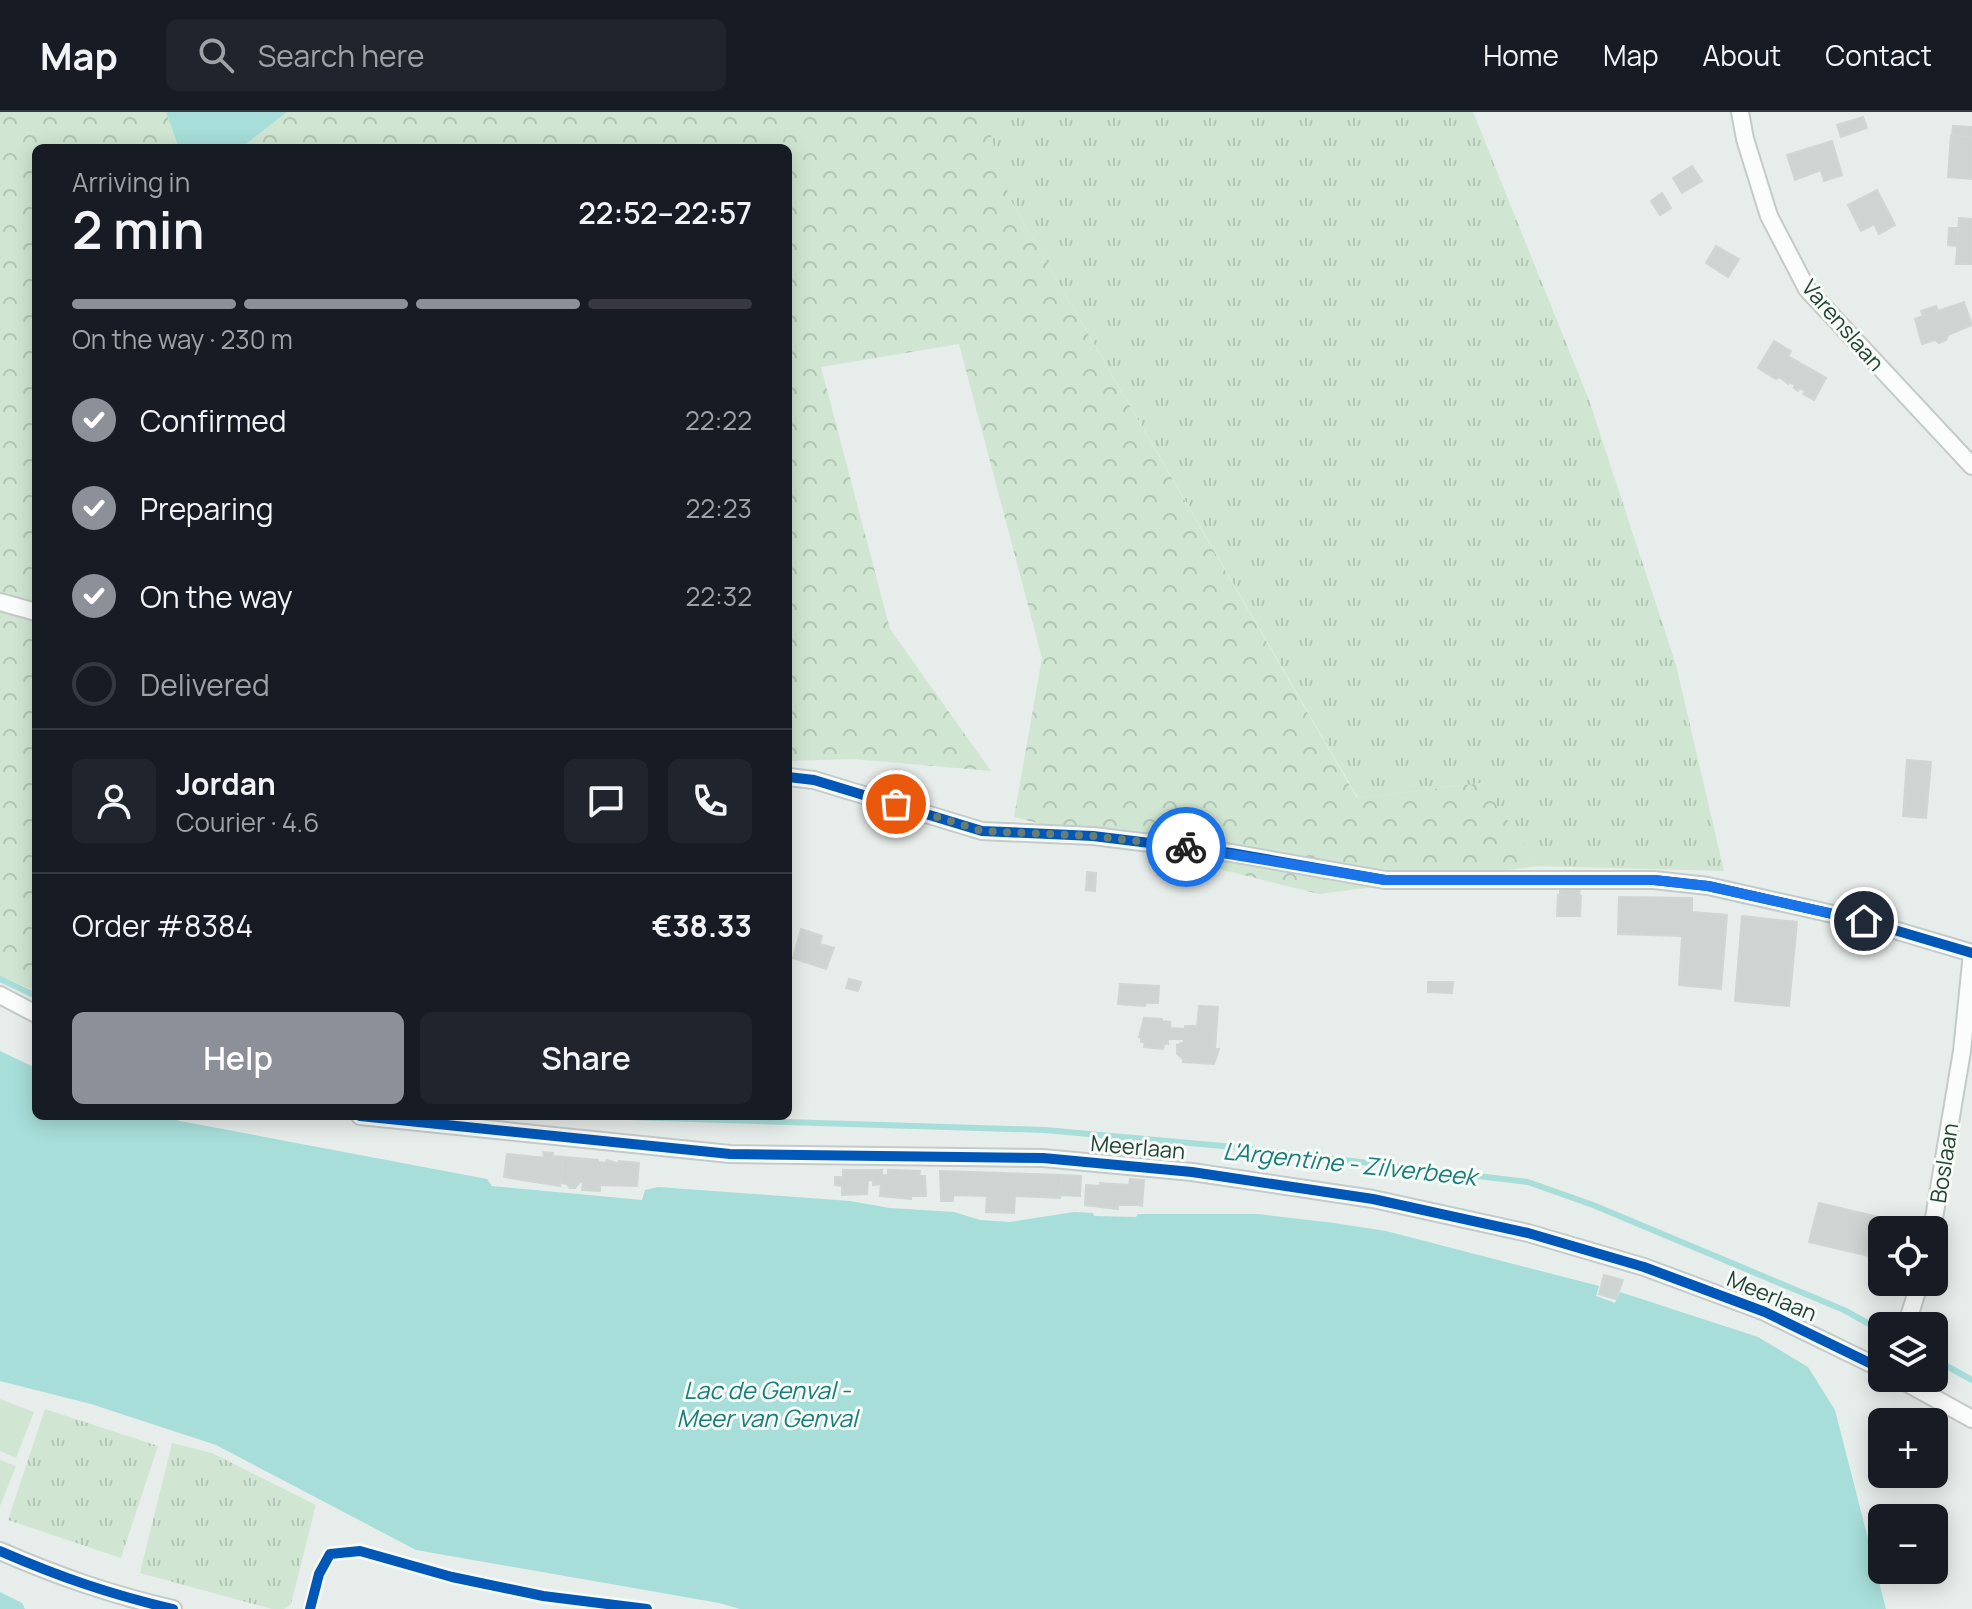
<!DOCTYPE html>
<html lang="en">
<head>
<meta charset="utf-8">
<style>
	:root { --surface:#171b24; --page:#20242c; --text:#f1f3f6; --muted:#9ea1a6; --line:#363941; --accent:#8c9099 }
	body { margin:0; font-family:Manrope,sans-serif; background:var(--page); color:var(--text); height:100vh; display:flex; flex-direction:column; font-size:30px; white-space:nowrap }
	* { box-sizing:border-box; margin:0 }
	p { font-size:26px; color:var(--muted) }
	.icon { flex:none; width:44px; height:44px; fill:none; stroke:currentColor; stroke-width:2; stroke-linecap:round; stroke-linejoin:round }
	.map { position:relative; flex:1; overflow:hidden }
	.drawer { position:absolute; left:32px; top:32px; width:760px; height:976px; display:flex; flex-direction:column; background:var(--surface); border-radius:12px; box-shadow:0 4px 20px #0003 }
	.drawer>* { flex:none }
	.fabs { position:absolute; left:1868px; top:1104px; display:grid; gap:16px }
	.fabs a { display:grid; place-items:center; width:80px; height:80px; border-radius:12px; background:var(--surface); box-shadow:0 4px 20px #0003; font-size:40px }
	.pin { position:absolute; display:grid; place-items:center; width:68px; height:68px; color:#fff; margin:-34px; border:4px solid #fff; border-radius:50%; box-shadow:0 2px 8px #0007 }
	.courier { position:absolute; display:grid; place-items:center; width:80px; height:80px; margin:-40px; border:6px solid #1a73e8; border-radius:50%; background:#fff; color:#222; box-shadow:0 2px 10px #0007 }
	.headline em { font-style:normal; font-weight:600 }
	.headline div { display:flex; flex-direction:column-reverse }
	.headline { display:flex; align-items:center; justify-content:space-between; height:136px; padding:0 40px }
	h1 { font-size:52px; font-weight:600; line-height:60px }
	.bar { display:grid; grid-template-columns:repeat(4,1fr); gap:12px 8px; align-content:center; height:96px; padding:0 40px }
	.bar i { height:10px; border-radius:6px; background:var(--line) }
	.bar .on { background:var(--accent) }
	.bar p { grid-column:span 4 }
	.line { display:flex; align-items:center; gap:20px; padding:0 40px; border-top:2px solid var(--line) }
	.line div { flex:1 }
	.round { display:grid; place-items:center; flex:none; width:84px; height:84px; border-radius:12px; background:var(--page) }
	ol { padding:0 40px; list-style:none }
	li { display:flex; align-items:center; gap:24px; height:88px }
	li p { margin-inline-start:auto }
	li .icon { padding:8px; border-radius:50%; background:var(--accent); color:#fff; stroke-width:4 }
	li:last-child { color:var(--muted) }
	li i { width:44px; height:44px; border:4px solid var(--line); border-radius:50% }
	.action { display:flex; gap:16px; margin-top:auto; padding:16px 40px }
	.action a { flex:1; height:92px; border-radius:12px; background:var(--accent); color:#fff; font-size:32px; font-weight:600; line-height:92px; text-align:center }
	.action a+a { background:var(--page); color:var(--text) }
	header { display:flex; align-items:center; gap:48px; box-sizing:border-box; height:112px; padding:0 40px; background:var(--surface); border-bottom:2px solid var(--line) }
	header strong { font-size:38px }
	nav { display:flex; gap:44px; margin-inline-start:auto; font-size:28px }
	.search { width:560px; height:72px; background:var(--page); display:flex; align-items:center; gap:20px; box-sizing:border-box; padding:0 28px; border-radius:12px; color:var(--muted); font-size:30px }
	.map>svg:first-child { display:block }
	.grass { fill:url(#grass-tufts) }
	.forest { fill:url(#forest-crowns) }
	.pitch { fill:#d0e6d2 }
	.water { fill:#a7ded9 }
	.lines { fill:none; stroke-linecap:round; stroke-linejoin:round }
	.stream { stroke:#a7ded9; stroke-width:6 }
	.building { fill:#ced4d1; stroke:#d0d6d3; stroke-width:2 }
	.minor-casing { stroke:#c4cac7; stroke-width:20 }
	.minor { stroke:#fbfcfc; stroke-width:16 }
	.cycleway-casing { stroke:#f7fbf8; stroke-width:15 }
	.cycleway { stroke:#0057b8; stroke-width:10 }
	.done { stroke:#687e73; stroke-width:8; stroke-dasharray:0 14.4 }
	.route { stroke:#1a73e8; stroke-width:10 }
	.labels { text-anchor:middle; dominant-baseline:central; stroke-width:6; stroke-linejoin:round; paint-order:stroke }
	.street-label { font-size:22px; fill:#234333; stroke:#f7fbf8 }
	.water-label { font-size:24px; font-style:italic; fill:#187e79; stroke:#f7fbf8 }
</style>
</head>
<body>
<header>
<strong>Map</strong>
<div class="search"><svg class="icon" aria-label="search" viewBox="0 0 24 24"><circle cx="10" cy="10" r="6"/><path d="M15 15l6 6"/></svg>Search here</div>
<nav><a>Home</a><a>Map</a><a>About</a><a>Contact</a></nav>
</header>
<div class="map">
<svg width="1972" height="1497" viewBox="0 0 1972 1497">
	<defs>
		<pattern id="grass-tufts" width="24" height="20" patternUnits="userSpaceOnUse" patternTransform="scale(2)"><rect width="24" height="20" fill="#d0e6d2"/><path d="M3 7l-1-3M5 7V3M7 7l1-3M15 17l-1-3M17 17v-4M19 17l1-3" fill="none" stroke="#b2c6b5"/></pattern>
		<pattern id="forest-crowns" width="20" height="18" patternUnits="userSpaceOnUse" patternTransform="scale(2)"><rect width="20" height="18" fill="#d0e6d2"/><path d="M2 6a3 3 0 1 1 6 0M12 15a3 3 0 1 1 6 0" fill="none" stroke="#b2c6b5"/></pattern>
	</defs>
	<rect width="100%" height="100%" fill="#e7edea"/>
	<path class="grass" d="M982 0H1473L1589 288 1676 553 1724 759 1539 754 1481 671 1358 686 1010 87Z
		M45 1297 158 1334 121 1446 8 1408Z
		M172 1331 212 1341 316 1393 291 1492 284 1497H272L140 1461Z"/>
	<path class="forest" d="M0 0H166L179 36H36V879L0 864Z
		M287 0H984L1010 87 1357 686 1482 671 1539 754 1319 782 1014 705 1042 546 959 232 821 255 890 517 991 659 853 647 788 649V36H241Z"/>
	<path class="pitch" d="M0 1287 34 1300 16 1346 0 1339Z
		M0 1348 16 1354 0 1394Z"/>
	<path class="water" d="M166 0H287L241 36H179Z
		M0 939 36 956V1004H165L180 1009 487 1067 492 1074 642 1088 645 1078 658 1075 850 1089 890 1096 954 1100 980 1108 1010 1110 1074 1100 1093 1101 1094 1104 1136 1105 1138 1102H1258L1334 1111 1386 1119 1599 1174 1596 1184 1615 1191 1620 1180 1758 1225 1808 1255 1835 1298 1886 1497H740L719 1491 416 1438 216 1333 91 1292 0 1269Z
		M0 1480 22 1491 25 1497H0Z"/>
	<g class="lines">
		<path class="stream" d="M0 867 36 884
			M598 1004 1045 1018 1234 1035 1528 1070 1593 1093 1844 1198 1882 1219
			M1934 1247 1972 1268"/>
	</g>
	<path class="building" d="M1863 5 1867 16 1841 25 1837 13Z
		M1953 14 1972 15V25L1952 23Z
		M1951 23 1972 25 1971 67 1948 65Z
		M1832 29 1842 63 1824 69 1821 58 1795 68 1787 43Z
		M1692 54 1702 69 1682 81 1673 66Z
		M1877 78 1895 113 1879 122 1874 112 1861 119 1848 93Z
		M1662 81 1671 96 1660 103 1651 89Z
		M1959 106 1972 107V152H1956Z
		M1949 116H1958L1957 134 1948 133Z
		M1716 134 1739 147 1728 165 1706 151Z
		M1964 190 1972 213 1948 223 1946 228 1939 231 1935 228 1922 232 1915 207Z
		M1936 194 1938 199 1923 204 1921 199Z
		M1774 229 1791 239 1788 244 1826 266 1814 288 1803 282 1805 279 1800 276 1798 279 1794 276 1795 273 1789 270 1788 272 1780 265 1776 267 1758 256Z
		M1907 648 1931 650 1926 706 1903 704Z
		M1087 760 1096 761 1095 779 1086 778Z
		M1580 775 1579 784 1560 783V776Z
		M1558 783 1581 784 1580 804H1557Z
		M1619 785 1692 786V800L1727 803 1721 877 1679 873 1682 824 1618 822Z
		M1742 804 1797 810 1789 894 1735 889Z
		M801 817 822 824 820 832 834 836 826 857 793 846Z
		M849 867 861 870 858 879 846 876Z
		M1428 870H1453L1452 881 1428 880Z
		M1120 872 1159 874 1158 891H1146L1145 894 1118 892Z
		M1199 894 1218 895 1215 937H1219L1214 952 1183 950V947L1177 942V933L1184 930V927H1168V932H1164L1163 937 1144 935 1145 930H1141V925H1139L1144 906 1162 907V909L1170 910V916L1185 917V914H1197Z
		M543 1040 553 1041 552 1050 545 1049Z
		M507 1042 545 1046V1049L552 1050V1044L564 1045 560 1074 504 1065Z
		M564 1045 598 1048V1050L605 1051 607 1048 619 1052V1049L639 1051 637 1074 600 1073 580 1070 575 1076H570L567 1072 561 1071Z
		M843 1058H882V1063L925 1064 926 1084H911V1087L880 1084 881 1072 873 1073V1068L868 1069 867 1082 842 1083V1074L835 1073V1065H843Z
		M888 1058 920 1059 919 1064 888 1063Z
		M940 1059 1061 1063 1060 1086 1015 1084 1014 1101 986 1100 987 1084 953 1083V1089H941Z
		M1061 1063 1081 1064 1080 1084 1060 1083Z
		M1130 1067 1140 1068 1138 1093H1118V1097L1085 1093 1086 1073 1100 1074V1071L1129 1073Z
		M1140 1068H1144L1142 1094 1138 1093Z
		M583 1070 600 1073V1079L582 1078Z
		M1819 1091 1908 1112 1907 1118H1882V1147L1809 1130Z
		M1604 1163 1623 1168 1616 1187 1599 1182Z"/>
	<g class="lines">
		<g class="minor-casing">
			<path id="minor" d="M1740 0 1745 27 1769 104 1807 177 1972 354
				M0 490 36 500
				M788 665 814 668 982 719 1093 724 1231 741 1385 768H1654L1708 774 1864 809 1972 841
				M0 883 36 902
				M360 1004 730 1042 1043 1046 1192 1060 1373 1087 1528 1121 1644 1155 1765 1200 1882 1257
				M1932 1118 1962 939 1972 841
				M1906 1214 1920 1170
				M1898 1266 1972 1307
				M0 1439C60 1465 109 1482 173 1497"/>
		</g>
		<use href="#minor" class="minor"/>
		<g class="cycleway-casing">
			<path id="cycleway" d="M788 665 814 668 982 719 1093 724 1231 741 1385 768H1654L1708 774 1864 809 1972 841
				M360 1004 730 1042 1043 1046 1192 1060 1373 1087 1528 1121 1644 1155 1765 1200 1882 1257
				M0 1439C60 1465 109 1482 173 1497
				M310 1497 319 1462 330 1442 360 1439 452 1465 543 1484 647 1497"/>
		</g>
		<use href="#cycleway" class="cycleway"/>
	</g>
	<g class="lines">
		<path class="done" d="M896 692 982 719 1093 724 1186 735"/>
		<path class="route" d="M1186 735 1385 768H1654L1708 774 1864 809"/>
	</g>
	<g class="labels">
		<g class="street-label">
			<text transform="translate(1843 213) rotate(49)">Varenslaan</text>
			<text transform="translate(1138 1035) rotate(5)">Meerlaan</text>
			<text transform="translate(1944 1051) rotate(-81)">Boslaan</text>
			<text transform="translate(1772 1184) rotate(23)">Meerlaan</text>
		</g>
		<g class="water-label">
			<text transform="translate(1350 1051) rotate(6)">L'Argentine - Zilverbeek</text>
			<text x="767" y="1277">Lac de Genval -<tspan x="767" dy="28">Meer van Genval</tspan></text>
		</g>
	</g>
</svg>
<div class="fabs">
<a><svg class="icon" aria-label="locate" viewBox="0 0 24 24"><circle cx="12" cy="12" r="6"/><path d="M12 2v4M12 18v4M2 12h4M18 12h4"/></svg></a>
<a><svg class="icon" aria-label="layers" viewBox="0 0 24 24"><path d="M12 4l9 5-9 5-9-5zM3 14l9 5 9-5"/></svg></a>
<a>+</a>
<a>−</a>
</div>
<div class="pin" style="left:896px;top:692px;background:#ea580c"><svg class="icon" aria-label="bag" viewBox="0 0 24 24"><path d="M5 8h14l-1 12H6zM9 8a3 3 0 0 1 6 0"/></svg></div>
<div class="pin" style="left:1864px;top:809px;background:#1f2937"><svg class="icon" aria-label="home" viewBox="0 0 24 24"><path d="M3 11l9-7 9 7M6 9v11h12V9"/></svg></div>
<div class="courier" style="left:1186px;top:735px"><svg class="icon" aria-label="bike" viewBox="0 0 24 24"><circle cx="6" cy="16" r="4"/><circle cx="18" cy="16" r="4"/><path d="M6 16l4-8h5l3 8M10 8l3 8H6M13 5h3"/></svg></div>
<section class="drawer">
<div class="headline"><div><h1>2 min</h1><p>Arriving in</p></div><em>22:52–22:57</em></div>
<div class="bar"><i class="on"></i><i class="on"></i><i class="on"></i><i></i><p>On the way · 230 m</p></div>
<ol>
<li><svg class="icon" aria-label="check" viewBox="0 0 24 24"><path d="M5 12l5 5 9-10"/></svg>Confirmed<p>22:22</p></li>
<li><svg class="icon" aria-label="check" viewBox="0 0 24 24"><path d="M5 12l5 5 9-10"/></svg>Preparing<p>22:23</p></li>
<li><svg class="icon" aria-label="check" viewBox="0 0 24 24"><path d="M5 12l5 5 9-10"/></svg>On the way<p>22:32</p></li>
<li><i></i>Delivered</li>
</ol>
<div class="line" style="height:144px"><a class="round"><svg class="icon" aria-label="person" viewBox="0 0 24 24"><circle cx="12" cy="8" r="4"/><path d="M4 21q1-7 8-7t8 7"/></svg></a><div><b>Jordan</b><p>Courier · 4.6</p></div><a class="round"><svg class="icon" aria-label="chat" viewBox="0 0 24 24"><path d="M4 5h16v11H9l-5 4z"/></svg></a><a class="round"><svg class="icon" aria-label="phone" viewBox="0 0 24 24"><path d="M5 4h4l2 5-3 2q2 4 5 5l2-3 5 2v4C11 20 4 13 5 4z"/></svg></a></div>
<div class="line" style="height:104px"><div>Order #8384</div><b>€38.33</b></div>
<div class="action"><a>Help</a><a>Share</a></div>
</section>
</div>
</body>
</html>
